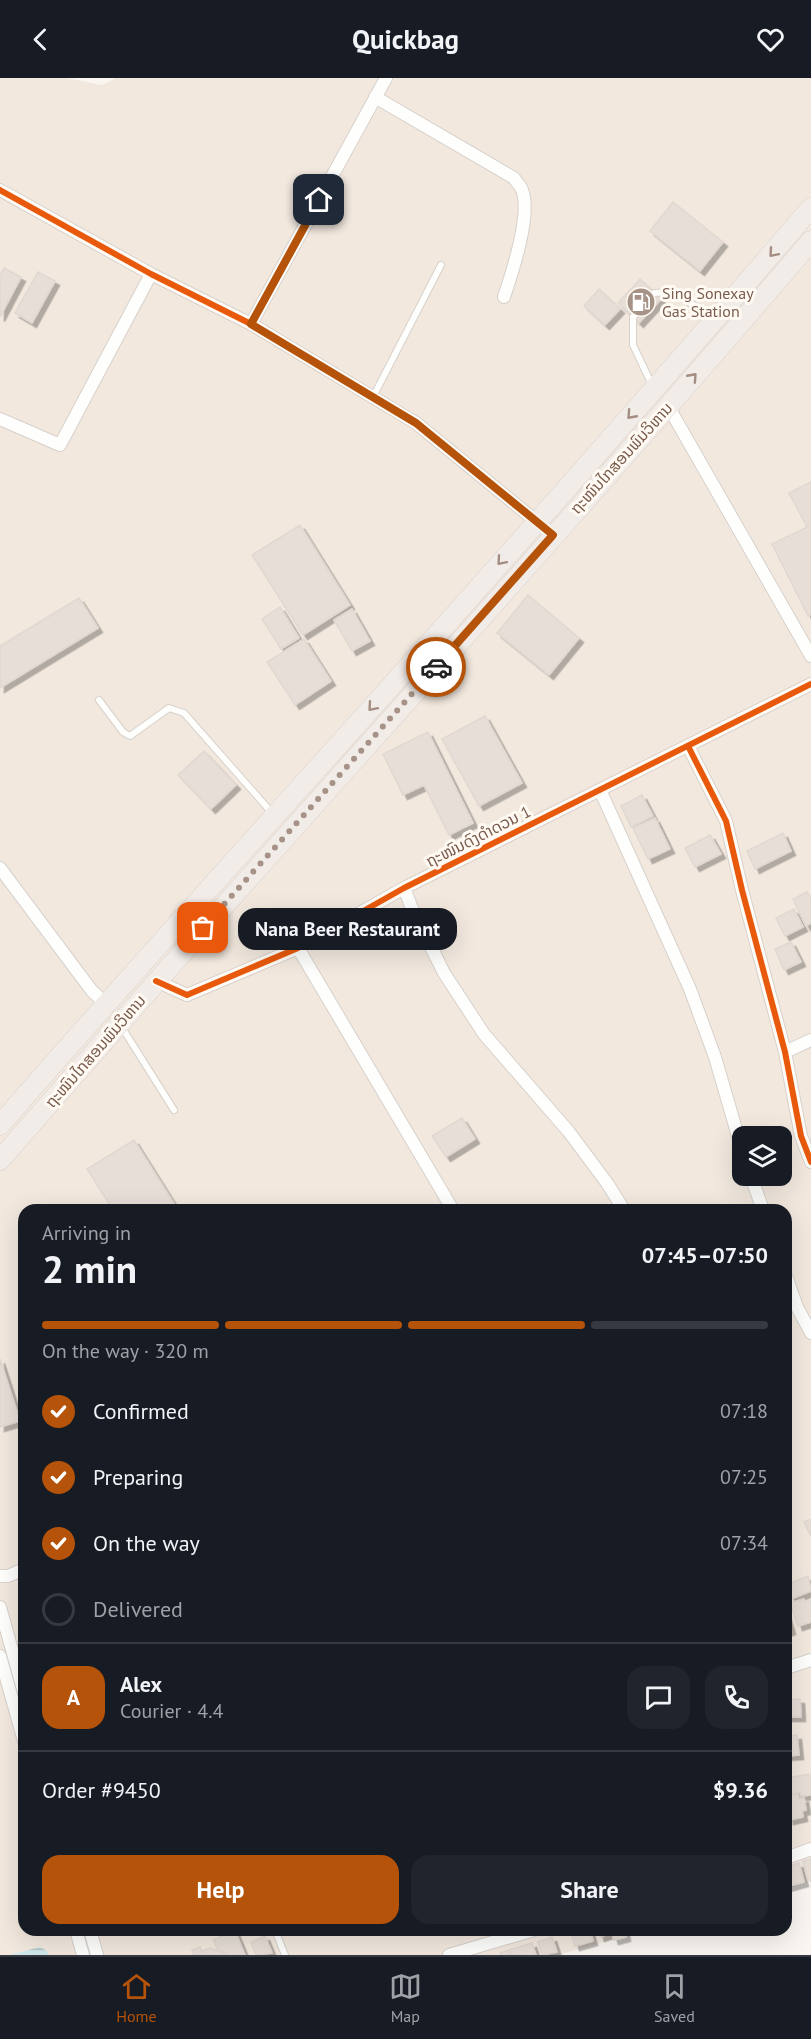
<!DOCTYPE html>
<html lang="en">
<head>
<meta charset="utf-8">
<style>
	:root { --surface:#171b24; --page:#20242c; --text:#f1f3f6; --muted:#9ea1a6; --line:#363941; --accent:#b45309 }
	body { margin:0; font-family:"PT Sans","Noto Sans Lao",sans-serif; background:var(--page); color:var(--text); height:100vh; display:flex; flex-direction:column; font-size:22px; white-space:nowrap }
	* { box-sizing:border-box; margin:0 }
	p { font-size:20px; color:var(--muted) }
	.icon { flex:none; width:33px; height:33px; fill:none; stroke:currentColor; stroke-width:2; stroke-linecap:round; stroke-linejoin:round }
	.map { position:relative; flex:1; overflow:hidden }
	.sheet { position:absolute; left:18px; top:1126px; width:774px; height:732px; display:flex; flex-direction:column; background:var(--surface); border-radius:18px; box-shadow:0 6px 24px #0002 }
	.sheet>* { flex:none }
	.controls { position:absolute; left:732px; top:1048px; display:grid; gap:12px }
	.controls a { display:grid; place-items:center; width:60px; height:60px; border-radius:12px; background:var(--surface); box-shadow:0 6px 24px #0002; font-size:30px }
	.pin { position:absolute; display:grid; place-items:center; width:51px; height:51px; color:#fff; margin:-26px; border-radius:12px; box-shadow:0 3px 9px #0006 }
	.courier { position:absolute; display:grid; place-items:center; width:60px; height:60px; margin:-30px; border:4px solid #b45309; border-radius:50%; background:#fff; color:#222; box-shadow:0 2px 8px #0007 }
	.bubble { position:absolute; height:42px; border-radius:18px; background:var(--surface); box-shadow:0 6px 24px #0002; font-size:20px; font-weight:700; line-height:42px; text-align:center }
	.overview em { font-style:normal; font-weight:700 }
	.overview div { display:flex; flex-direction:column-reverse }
	.overview { display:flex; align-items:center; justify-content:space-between; height:102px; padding:0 24px }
	h1 { font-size:39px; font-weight:700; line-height:45px }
	.bar { display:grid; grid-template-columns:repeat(4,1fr); gap:9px 6px; align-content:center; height:72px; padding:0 24px }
	.bar i { height:8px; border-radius:4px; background:var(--line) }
	.bar .current { background:var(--accent) }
	.bar p { grid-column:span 4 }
	.line { display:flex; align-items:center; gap:15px; padding:0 24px; border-top:2px solid var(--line) }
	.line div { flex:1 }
	.round { display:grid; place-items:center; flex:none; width:63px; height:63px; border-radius:18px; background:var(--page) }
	ol { padding:0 24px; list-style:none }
	li { display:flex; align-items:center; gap:18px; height:66px }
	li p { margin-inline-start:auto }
	li .icon { padding:6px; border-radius:50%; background:var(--accent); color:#fff; stroke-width:4 }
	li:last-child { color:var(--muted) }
	li i { width:33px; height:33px; border:3px solid var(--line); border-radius:50% }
	.action { display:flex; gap:12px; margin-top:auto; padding:12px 24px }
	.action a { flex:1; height:69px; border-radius:18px; background:var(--accent); color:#fff; font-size:24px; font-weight:700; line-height:69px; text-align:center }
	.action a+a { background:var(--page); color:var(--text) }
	header { display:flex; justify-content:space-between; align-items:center; height:78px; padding:0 24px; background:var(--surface); font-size:27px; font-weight:700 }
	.tabs { display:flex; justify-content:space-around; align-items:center; height:84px; border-top:2px solid var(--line); background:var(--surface); font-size:16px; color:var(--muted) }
	.tabs a { display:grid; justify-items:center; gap:3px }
	.tabs .current { color:var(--accent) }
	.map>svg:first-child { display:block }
	.residential { fill:#f2e8de; fill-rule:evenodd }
	.water { fill:url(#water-rules) }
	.building { fill:#e6ded7; stroke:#e2d8d2; stroke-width:1.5; filter:url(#shadow) }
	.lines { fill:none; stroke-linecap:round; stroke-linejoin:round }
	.service-casing { stroke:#d7d1cb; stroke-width:8 }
	.minor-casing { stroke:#d7d1cb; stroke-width:14 }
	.trunk-casing { stroke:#dad1cc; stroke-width:21 }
	.service { stroke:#fefefd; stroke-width:6 }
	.minor { stroke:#fefefd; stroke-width:12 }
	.trunk { stroke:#f2ece8; stroke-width:20 }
	.cycleway-casing { stroke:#fffaf3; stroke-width:10 }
	.cycleway { stroke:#e8590c; stroke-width:6 }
	.oneway { stroke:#a48e83 }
	.done { stroke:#a69286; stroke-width:6; stroke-dasharray:0 10.8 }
	.route { stroke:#b45309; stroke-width:8 }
	.labels { text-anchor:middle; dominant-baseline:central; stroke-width:6; stroke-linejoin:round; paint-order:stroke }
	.poi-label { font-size:16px; fill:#7a5c4d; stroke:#fffaf3; text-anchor:start }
	.street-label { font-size:16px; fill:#7a5c4d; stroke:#fffaf3 }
</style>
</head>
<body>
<header><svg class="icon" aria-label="back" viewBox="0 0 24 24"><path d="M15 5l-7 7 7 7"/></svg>Quickbag<svg class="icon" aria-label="heart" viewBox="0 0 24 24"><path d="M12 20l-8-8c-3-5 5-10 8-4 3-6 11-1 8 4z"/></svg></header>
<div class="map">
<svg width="811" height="1877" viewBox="0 0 811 1877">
	<defs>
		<pattern id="water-rules" width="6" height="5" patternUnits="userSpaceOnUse" patternTransform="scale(1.5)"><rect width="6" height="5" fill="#d0e8ea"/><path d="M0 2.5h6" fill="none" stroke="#aebfc0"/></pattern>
		<filter id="shadow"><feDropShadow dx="4.5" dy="4.5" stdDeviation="0" flood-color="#0004"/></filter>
	</defs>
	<rect width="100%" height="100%" fill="#f9f5f0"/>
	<path class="residential" d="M0 0H66L102 7 116 0H811V1803L786 1811V1132H24V1852L642 1853 558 1877H0ZM742 1059H782V1098H742Z"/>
	<path class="water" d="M40 1869 47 1873 48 1877H9Z"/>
	<path class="building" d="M673 124 723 164 700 193 650 153Z
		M4 190 21 199 0 239V197Z
		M38 194 55 203 32 245 15 235Z
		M640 201 661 221 639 245 618 225Z
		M599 211 620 231 605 247 584 228Z
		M811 404V447L807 449 789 415Z
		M300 447 350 527 303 557 252 477Z
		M811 447V536L808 538 772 466Z
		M528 517 579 560 549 597 497 555Z
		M79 520 98 550 0 610V568Z
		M280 529 299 560 281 571 262 541Z
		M352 531 370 563 352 573 334 542Z
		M304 561 331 603 295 627 267 584Z
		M485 638 522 705 479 728 442 661Z
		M428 654 473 745 449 757 424 707 403 717 383 676Z
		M204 673 236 707 211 731 178 697Z
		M642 717 653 738 631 749 621 728Z
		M655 740 670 771 648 781 633 750Z
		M783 755 791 773 755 791 747 773Z
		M710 757 721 776 695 789 685 770Z
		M807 814 811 820V845L806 848 793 821Z
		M794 831 803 849 785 858 776 840Z
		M791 864 801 884 784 892 775 871Z
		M462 1040 475 1061 446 1079 432 1058Z
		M134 1062 178 1132H113L87 1091Z
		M0 1281 20 1343 0 1349Z
		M811 1441V1459L804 1444Z
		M808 1498 811 1513 791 1521 786 1507Z
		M804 1521 805 1524 811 1522V1544L798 1548 790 1525Z
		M786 1534 791 1552 786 1554Z
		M800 1621 801 1639H786V1622Z
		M797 1657 799 1677 786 1678V1658Z
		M811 1696V1717L801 1718 800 1714 786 1717V1700Z
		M798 1716 799 1721 804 1720 806 1732 802 1733 803 1739 789 1742 786 1718Z
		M811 1781V1801L808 1802 803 1783Z
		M799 1785 804 1804 786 1809V1789Z
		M576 1852H590L593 1863 575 1868 571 1854Z
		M598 1852H608L609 1856 600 1859Z
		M611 1852H625L626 1859 614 1862Z
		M235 1853 245 1877H229L217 1871 213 1862Z
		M265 1858 272 1875 256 1877 251 1864Z
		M552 1859 557 1874 542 1877 538 1864Z
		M532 1865 536 1877H511L509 1872Z
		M200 1869 203 1877H194L192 1872Z
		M210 1870 228 1877H204L202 1873Z
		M509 1872 510 1877H501L500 1875Z"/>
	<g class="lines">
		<g class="service-casing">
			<path id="service" d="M652 307 633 267V239L654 215 671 214 713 238
				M373 319 441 187
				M99 622 123 654 130 658 169 630 184 635 272 735
				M121 948 174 1032
				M275 1852 285 1877"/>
		</g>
		<g class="minor-casing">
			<path id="minor" d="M375 19 514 100C516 104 521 108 522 112 532 136 512 195 504 219
				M0 112 151 196 251 246 416 345 553 457
				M251 246 386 0
				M668 328 811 578
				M0 341 60 367 151 196
				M688 668 726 743 742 812 785 974 801 1058 811 1084
				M600 712 690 911 715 979 742 1072
				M0 790 92 913 105 925
				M404 810 413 833 444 895 484 956 569 1054 607 1105 624 1132
				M298 870 453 1132
				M156 903 187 917 298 870 404 810 811 606
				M785 974 811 962
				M751 1098 763 1132
				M786 1198 797 1229 811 1255
				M0 1498H8L24 1491
				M0 1529 24 1615
				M0 1578 24 1663
				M786 1590 811 1582
				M786 1780 811 1771
				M76 1852 83 1877
				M90 1852 97 1877
				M449 1877 534 1852"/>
		</g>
		<g class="trunk-casing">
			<path id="trunk" d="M0 1047C103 928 209 811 315 693 482 507 648 320 811 130
				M0 1082C268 774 546 474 811 163"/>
		</g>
		<use href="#service" class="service"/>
		<use href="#minor" class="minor"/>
		<use href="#trunk" class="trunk"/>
		<g class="cycleway-casing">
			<path id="cycleway" d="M0 112 151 196 251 246 416 345 553 457
				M688 668 726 743 742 812 785 974 801 1058 811 1084
				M156 903 187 917 298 870 404 810 811 606"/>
		</g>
		<use href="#cycleway" class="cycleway"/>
	</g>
	<defs><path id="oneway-chevron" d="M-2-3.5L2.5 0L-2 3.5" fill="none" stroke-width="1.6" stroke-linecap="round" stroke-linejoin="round" transform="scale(1.5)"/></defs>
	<g class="oneway">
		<use href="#oneway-chevron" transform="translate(773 175) rotate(131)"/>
		<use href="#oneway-chevron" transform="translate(693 299) rotate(-48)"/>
		<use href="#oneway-chevron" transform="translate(631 337) rotate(132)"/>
		<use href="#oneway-chevron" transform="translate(501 483) rotate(131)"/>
		<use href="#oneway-chevron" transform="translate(372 629) rotate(131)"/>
	</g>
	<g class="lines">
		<path class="done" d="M203 850 436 589"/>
		<path class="route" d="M319 122 251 246 416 345 553 457 436 589"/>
	</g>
	<defs>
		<g id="fuel-disc" transform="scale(1.5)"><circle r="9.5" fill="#a69286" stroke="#fffaf3"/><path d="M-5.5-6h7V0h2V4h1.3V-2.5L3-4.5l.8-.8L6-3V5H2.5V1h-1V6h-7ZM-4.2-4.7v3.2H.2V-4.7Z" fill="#fff"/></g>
	</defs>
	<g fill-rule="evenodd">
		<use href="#fuel-disc" x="641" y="224"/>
	</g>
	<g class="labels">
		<g class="poi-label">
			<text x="662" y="215">Sing Sonexay<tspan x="662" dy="18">Gas Station</tspan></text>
		</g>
		<g class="street-label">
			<text transform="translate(621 380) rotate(-48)">ຖະໜົນໄກສອນພົມວິຫານ</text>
			<text transform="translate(478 758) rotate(-27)">ຖະໜົນດົງດຳດວນ 1</text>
			<text transform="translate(95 973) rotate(-49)">ຖະໜົນໄກສອນພົມວິຫານ</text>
		</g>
	</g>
</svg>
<div class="controls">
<a><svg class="icon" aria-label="layers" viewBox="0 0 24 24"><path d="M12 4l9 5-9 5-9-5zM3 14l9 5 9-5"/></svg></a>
</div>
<div class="pin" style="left:203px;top:850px;background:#ea580c"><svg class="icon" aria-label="bag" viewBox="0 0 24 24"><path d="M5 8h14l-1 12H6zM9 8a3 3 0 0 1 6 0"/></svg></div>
<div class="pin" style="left:319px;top:122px;background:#1f2937"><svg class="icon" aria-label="home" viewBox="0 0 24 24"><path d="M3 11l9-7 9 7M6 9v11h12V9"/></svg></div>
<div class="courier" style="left:436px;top:589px"><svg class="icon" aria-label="car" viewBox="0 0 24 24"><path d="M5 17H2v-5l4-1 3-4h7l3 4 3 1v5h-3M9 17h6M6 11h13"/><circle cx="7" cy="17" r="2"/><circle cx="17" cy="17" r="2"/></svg></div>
<div class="bubble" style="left:238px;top:830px;width:219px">Nana Beer Restaurant</div>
<section class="sheet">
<div class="overview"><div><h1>2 min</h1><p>Arriving in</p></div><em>07:45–07:50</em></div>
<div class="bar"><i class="current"></i><i class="current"></i><i class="current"></i><i></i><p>On the way · 320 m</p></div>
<ol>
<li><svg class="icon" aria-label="check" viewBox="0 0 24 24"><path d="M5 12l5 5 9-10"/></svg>Confirmed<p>07:18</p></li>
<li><svg class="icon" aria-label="check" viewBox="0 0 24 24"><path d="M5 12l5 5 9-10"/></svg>Preparing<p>07:25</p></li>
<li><svg class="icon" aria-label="check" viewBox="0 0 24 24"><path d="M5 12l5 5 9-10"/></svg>On the way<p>07:34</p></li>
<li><i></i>Delivered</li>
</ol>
<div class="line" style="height:108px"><b class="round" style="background:var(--accent);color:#fff">A</b><div><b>Alex</b><p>Courier · 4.4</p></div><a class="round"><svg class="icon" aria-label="chat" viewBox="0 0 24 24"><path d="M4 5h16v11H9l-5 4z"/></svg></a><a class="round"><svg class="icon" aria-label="phone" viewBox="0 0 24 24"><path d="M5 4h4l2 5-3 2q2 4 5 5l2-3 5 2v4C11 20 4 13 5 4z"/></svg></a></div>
<div class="line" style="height:78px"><div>Order #9450</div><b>$9.36</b></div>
<div class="action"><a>Help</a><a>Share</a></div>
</section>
</div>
<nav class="tabs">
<a class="current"><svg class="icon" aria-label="home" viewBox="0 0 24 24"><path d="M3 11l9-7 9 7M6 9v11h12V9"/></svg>Home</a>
<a><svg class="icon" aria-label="map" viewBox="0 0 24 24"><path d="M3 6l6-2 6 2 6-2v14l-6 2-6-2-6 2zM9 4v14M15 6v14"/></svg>Map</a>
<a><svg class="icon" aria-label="saved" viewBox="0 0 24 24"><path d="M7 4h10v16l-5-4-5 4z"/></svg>Saved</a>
</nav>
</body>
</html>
